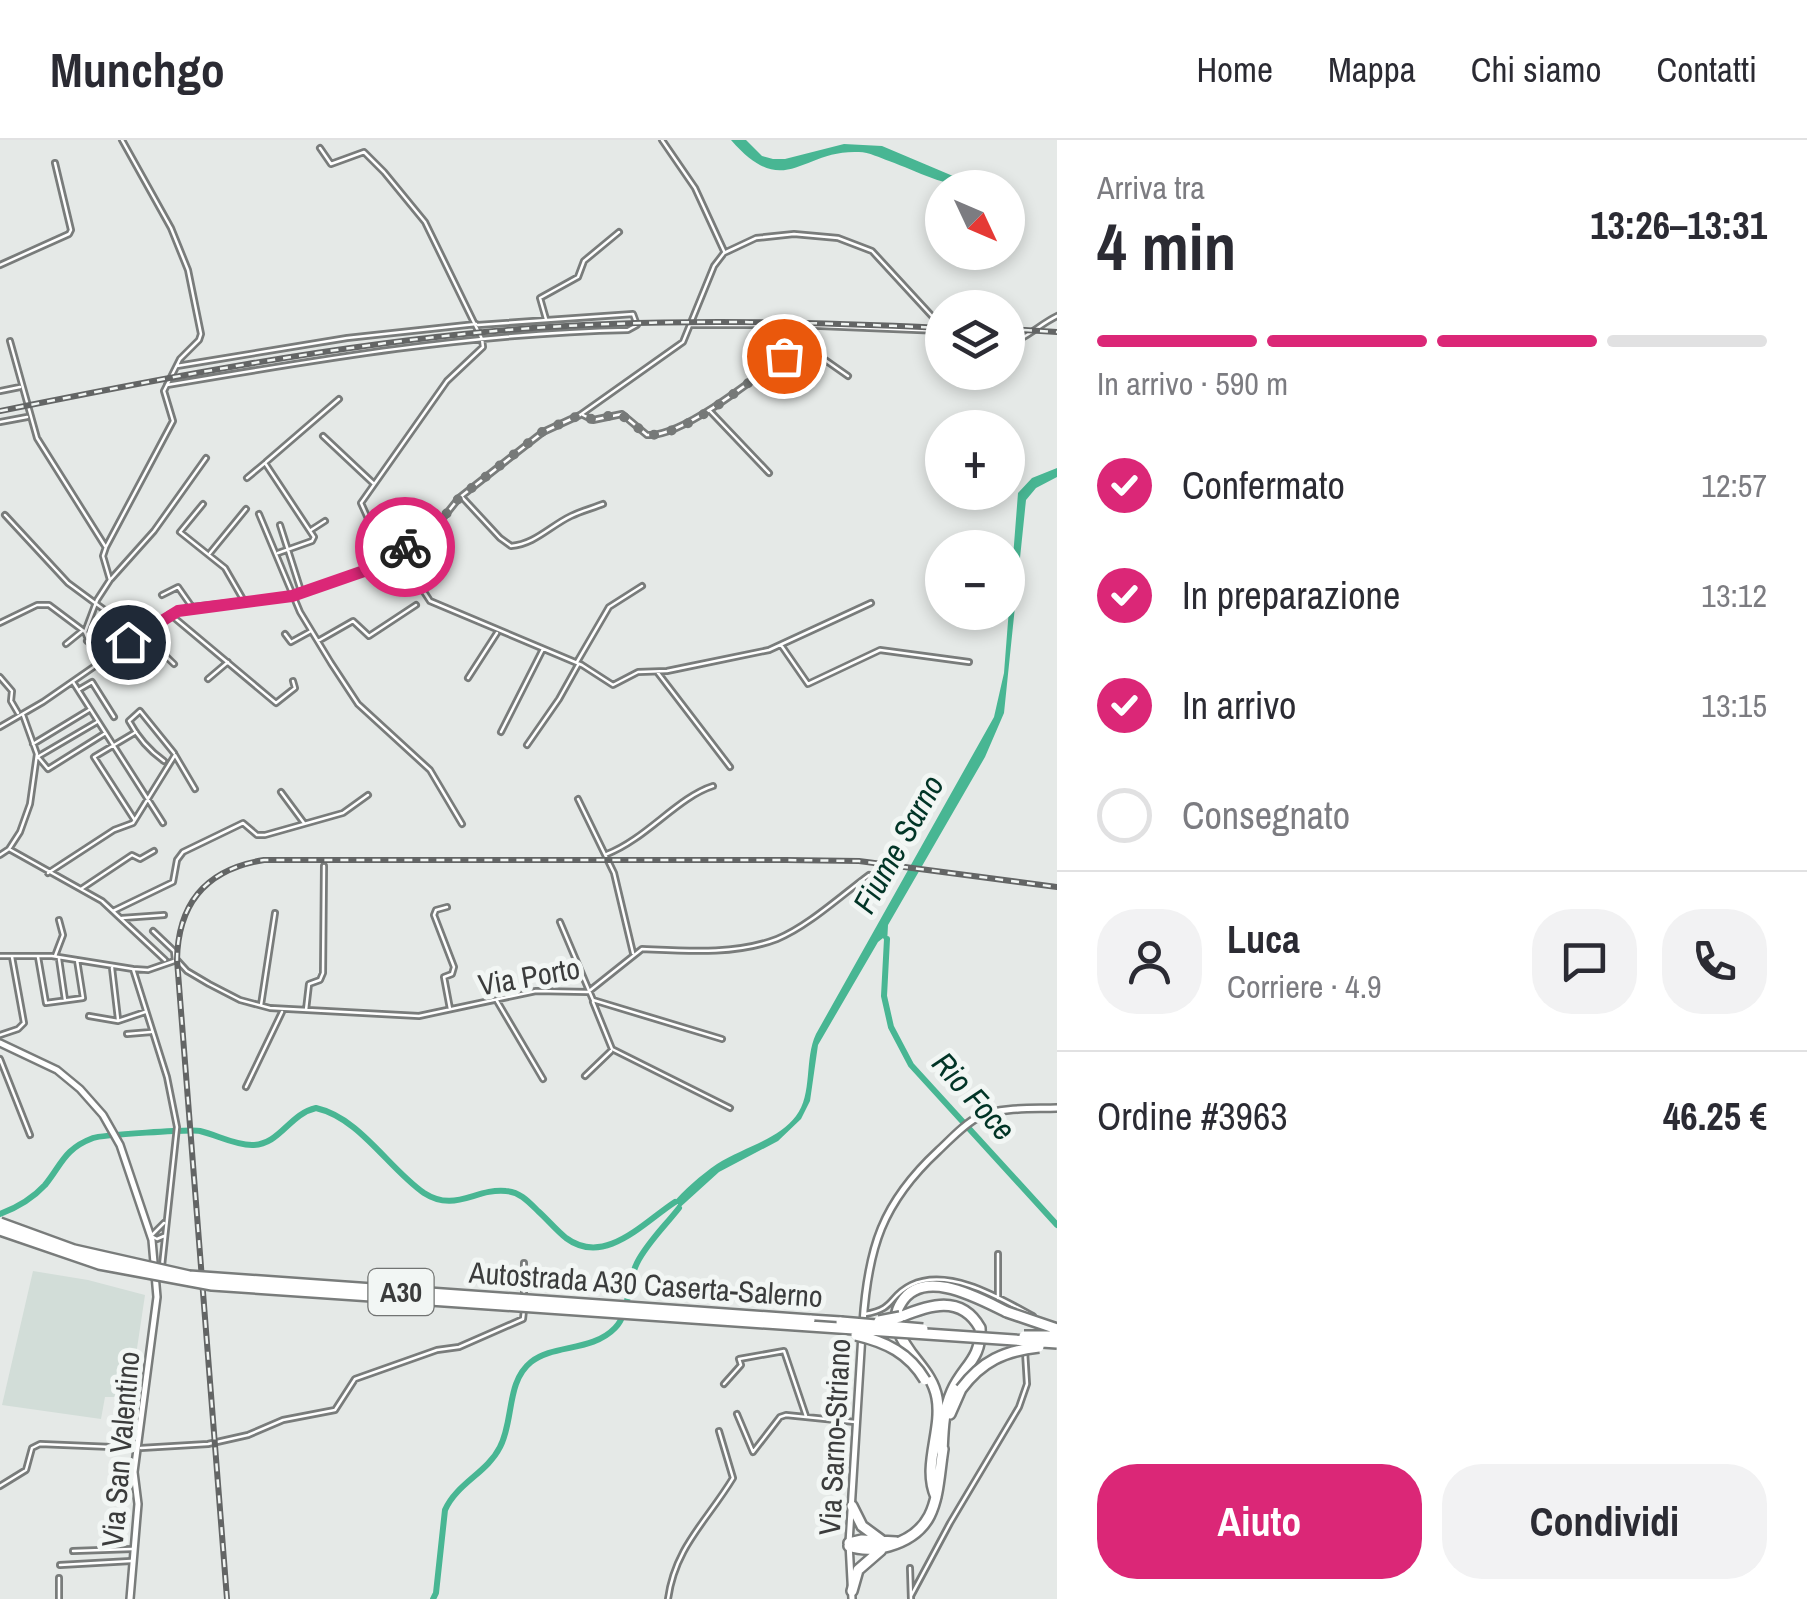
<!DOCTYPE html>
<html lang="it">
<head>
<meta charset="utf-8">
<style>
	:root { --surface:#fff; --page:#f2f2f3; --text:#2b2b33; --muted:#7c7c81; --line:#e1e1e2; --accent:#db2777 }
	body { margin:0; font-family:"Archivo Narrow",sans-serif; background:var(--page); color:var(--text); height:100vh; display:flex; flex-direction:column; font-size:38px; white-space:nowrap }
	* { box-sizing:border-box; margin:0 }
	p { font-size:32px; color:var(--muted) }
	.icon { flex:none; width:55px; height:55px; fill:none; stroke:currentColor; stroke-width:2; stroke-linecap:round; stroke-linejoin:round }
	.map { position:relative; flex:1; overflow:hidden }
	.side { display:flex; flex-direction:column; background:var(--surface); width:750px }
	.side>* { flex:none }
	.needle { width:65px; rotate:134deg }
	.tools { position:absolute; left:925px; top:30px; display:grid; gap:20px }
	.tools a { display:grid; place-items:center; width:100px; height:100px; border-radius:50%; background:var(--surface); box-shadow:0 5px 15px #0003; font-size:50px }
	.pin { position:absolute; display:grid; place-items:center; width:85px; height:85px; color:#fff; margin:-42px; border:5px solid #fff; border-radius:50%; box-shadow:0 2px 10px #0007 }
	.courier { position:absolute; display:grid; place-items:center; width:100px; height:100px; margin:-50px; border:8px solid #db2777; border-radius:50%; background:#fff; color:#222; box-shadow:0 2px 12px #0007 }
	.summary em { font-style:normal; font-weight:700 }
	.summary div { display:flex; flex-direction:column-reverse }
	.summary { display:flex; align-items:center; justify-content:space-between; height:170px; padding:0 40px }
	h1 { font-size:65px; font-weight:700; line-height:75px }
	.bar { display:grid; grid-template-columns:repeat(4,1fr); gap:15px 10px; align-content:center; height:120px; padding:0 40px }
	.bar i { height:12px; border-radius:8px; background:var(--line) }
	.bar .current { background:var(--accent) }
	.bar p { grid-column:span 4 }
	.line { display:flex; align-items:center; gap:25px; padding:0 40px; border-top:2px solid var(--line) }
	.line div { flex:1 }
	.round { display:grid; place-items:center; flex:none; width:105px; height:105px; border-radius:40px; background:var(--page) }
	ol { padding:0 40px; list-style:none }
	li { display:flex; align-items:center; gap:30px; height:110px }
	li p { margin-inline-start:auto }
	li .icon { padding:10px; border-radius:50%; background:var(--accent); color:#fff; stroke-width:4 }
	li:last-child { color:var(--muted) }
	li i { width:55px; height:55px; border:5px solid var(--line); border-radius:50% }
	.button { display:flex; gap:20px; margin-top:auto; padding:20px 40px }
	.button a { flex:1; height:115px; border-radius:40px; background:var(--accent); color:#fff; font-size:40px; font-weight:700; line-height:115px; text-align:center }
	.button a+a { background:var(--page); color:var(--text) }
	header { display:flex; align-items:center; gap:60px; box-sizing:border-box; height:140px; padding:0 50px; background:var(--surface); border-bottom:2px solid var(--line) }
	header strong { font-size:48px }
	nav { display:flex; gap:55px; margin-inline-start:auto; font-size:35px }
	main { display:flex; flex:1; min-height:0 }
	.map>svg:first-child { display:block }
	.built { fill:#d2ddd8 }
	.water { fill:#48b693 }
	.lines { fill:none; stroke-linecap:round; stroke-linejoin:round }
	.river { stroke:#48b693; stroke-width:6 }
	.street-casing { stroke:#797c7b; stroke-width:8 }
	.secondary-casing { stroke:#797c7b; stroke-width:10 }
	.highway-casing { stroke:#797c7b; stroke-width:14 }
	.street { stroke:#fff; stroke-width:2.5 }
	.secondary { stroke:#fff; stroke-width:5 }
	.highway { stroke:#fff; stroke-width:9 }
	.rail-casing { stroke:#636565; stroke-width:6 }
	.rail { stroke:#f2f6f4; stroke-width:2.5; stroke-dasharray:8; stroke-linecap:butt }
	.highway-bridge-casing { stroke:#797c7b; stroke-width:14; stroke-linecap:butt }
	.highway-bridge { stroke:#fff; stroke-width:9 }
	.done { stroke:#767978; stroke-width:10; stroke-dasharray:0 18 }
	.route { stroke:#db2777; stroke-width:12 }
	.labels { text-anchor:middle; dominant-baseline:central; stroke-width:10; stroke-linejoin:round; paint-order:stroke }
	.shield { fill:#f2f6f4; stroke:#727473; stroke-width:2.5 }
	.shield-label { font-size:28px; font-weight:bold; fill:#3b3c3c }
	.street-label { font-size:30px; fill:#3b3c3c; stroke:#f2f6f4 }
	.water-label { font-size:32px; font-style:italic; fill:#013426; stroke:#f2f6f4 }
</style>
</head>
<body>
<header>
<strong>Munchgo</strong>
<nav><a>Home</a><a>Mappa</a><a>Chi siamo</a><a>Contatti</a></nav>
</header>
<main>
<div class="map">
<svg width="1057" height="1459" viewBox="0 0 1057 1459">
	<rect width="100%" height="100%" fill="#e5e9e7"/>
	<path class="built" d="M33 1131 88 1140 145 1155 136 1215 130 1221 128 1238 119 1237 116 1257H105L101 1279 2 1265Z"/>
	<path class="water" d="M731 0H746L762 16 773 19H785L844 4 882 6 979 47C947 48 919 32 889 21 880 18 869 12 859 12 801 9 785 62 731 0Z
		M1057 328V337L1036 348 1026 360 1004 573 985 617 888 785 887 804 883 798 878 802 818 905 810 961 801 979 778 1001 719 1032 676 1071 678 1064 671 1065C684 1050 701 1035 717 1024 742 1008 778 1000 796 976 813 954 804 919 816 894L994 577 1004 533 1018 353 1032 338Z"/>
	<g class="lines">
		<path class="river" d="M887 799 884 856 891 887 911 925 1057 1085
			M0 1074C16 1068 33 1058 45 1045 62 1024 64 1009 93 998 101 995 191 989 200 991 217 995 234 1005 252 1005 280 1005 289 974 316 968 360 978 388 1028 424 1053 455 1073 475 1048 506 1051 520 1052 528 1061 538 1071 547 1079 556 1090 566 1098 605 1127 644 1082 675 1062
			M433 1459 436 1453 445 1370C457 1343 487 1333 500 1307 514 1281 506 1242 531 1222 553 1204 592 1212 615 1188 630 1173 627 1142 637 1123 647 1103 665 1086 679 1068"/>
		<g class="street-casing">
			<path id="street" d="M662 0 695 48 724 111
				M320 8 331 24 364 12 384 32 425 82 482 199 483 207 447 241 361 363 380 405 382 418
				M0 125 69 94 71 90 55 23
				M546 179 540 158 578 137 584 121 619 92
				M690 185H796L942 191
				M796 186 801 203
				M10 201 37 298 105 406
				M1008 203C1025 200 1040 184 1057 176
				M177 226 347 198 476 184
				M167 245C320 219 473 193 628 190L637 185 633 174 478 185
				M0 251 20 247
				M710 271 769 333
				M583 275 593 280 622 274 647 295C684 298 769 227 801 203L848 236
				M0 282 27 277
				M323 296 373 343
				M266 322 339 259
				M247 338 265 323 314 397 312 401 278 413
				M462 357 500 398 511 406C535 404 550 386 571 376 581 371 593 368 603 364
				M203 364 180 392 225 428 244 461
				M259 374 300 472 331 523 358 564 430 630 462 684
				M5 375 68 443 110 474 128 502
				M280 385 301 451
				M311 390 325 381
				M398 412 430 461 582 525 613 545 638 532 667 531 769 510 871 463
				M210 413 246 369
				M111 439 154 391 206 318
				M162 455 178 447 192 467
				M171 475 276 563 295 548 293 541
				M0 483 37 465H49L85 492 97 521
				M85 492 97 460 110 440 103 416 106 407 173 281 164 251 180 219 199 200 201 194 188 130 171 88 122 0
				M143 494 174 524
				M285 494 291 502 311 491
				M87 501 115 484
				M318 501 353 481 369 496 416 465
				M66 504 82 491
				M781 505 808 544 880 510 969 522
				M107 518 113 528
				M577 522 609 467 642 446
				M658 533 730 627
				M0 537 12 551 11 561 18 573
				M468 538 497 493
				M208 539 228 522
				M73 542 163 683
				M80 549 92 542 114 577
				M0 587 43 562 170 474 192 467 292 456 364 431 435 388 459 358 543 292 580 275 683 202 714 126 724 113 756 98 794 94 838 98 872 111 942 187
				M501 592 543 509
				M33 604 89 570
				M527 605 559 559 578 525
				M39 616 97 582
				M38 617 48 629 104 594
				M164 621C150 611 137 596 129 581L140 571 174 613
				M281 652 304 683
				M578 659 614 733 633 813
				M134 679 94 617 136 592
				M9 709 102 761 165 820
				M607 714C646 699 678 657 713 646
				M0 715 9 709 20 692 30 664 37 614 23 575
				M48 733 114 690 133 683 175 615 195 649
				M81 749 132 715 140 719 154 711
				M447 767 436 770 434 775 454 827 452 834 444 837 450 869
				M113 771 173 742 177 720 183 712 243 683 257 695H265L343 673 368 655
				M122 778 164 775
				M560 782 593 860 722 899
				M153 791 174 811 175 820
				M0 816H52L133 829 167 937 177 987 162 1126
				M55 816 63 795 59 780
				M38 817 46 863 83 858 77 820
				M59 819 65 860
				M112 828 118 879
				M133 829 148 830 177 820 187 831 209 844 240 860 270 868 419 876 536 851 588 852 642 809C686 811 735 815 777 799 807 787 842 755 869 735
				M497 861 543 939
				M593 862 612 909 730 968
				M261 865 275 773
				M306 870 309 844 320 840 323 833 324 726
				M89 876 118 881 145 872
				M127 894 151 892
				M0 895 18 889 24 883 12 817
				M0 919 30 995
				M585 936 611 911
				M246 947 282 872
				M164 1096 157 1099 151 1096 164 1083
				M524 1123V1157
				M998 1158V1114
				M865 1174C896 1169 888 1156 911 1145 949 1127 1000 1158 1033 1176
				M724 1244 741 1225 739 1219 784 1211 806 1276
				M737 1274 753 1312 780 1277 786 1275 855 1282
				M141 1308 208 1304 248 1295 283 1280 335 1270 355 1239 437 1210 459 1207 523 1179 524 1170
				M0 1346 26 1330 32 1308 40 1304 136 1308
				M73 1411 132 1409
				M60 1425 131 1421
				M910 1428 911 1459
				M911 1456 950 1383 1019 1267 1027 1244 1025 1211
				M59 1459V1438
				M668 1459C675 1407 707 1381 733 1338L719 1291"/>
		</g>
		<g class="secondary-casing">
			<path id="secondary" d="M0 903 57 930 80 949 103 975 120 1005 152 1100 157 1157 134 1332 138 1364 130 1459
				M863 1183C868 1108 882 1063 938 1011 951 999 964 984 980 976 1001 967 1034 969 1057 968
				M852 1459 849 1403 862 1194"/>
		</g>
		<g class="highway-casing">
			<path id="highway" d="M900 1177C929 1165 961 1154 980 1188 982 1219 963 1226 952 1251 943 1271 943 1292 942 1313
				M810 1180 841 1182
				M950 1274 961 1249
				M936 1357C922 1326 943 1290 937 1258 932 1230 908 1217 899 1192 895 1183 895 1172 901 1163 923 1126 980 1159 1007 1172
				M852 1366 862 1386 881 1400
				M849 1403 862 1400 896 1402
				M849 1406C863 1411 875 1410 889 1406 940 1391 936 1354 943 1309
				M852 1451 858 1430 881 1410"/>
		</g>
		<use href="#street" class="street"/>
		<use href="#secondary" class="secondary"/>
		<use href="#highway" class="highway"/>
		<g class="rail-casing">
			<path id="rail" d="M1008 189 1057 192
				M0 271C164 238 328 206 495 191 644 178 793 181 942 188
				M227 1459 177 820C178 762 207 729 264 720H787L859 721 1057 747"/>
		</g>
		<use href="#rail" class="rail"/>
		<g class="highway-bridge-casing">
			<path id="highway-bridge" d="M0 1083 74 1110 189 1136 810 1180
				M0 1090 99 1124 212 1145 1057 1203
				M1007 1172 1057 1189
				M879 1181 900 1177
				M841 1182 923 1189
				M856 1195C886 1202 909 1213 925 1240
				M1024 1196H1057
				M961 1249C982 1221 1004 1211 1039 1207"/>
		</g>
		<use href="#highway-bridge" class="highway-bridge"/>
	</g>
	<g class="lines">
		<path class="done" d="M405 407 435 388 459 358 542 292 582 274 593 280 619 273 647 295C687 297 751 239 784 216"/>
		<path class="route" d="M128 502 178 471 292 456 364 431 405 407"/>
	</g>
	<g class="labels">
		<rect class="shield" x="368.5" y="1129" width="65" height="46" rx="8"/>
		<g class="shield-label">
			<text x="401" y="1152">A30</text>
		</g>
		<g class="street-label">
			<text transform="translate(529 836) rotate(-10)">Via Porto</text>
			<text transform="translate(646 1144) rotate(4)">Autostrada A30 Caserta-Salerno</text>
			<text transform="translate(834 1297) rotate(-87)">Via Sarno-Striano</text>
			<text transform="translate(120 1309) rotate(-85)">Via San Valentino</text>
		</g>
		<g class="water-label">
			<text transform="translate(898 704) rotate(-61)">Fiume Sarno</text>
			<text transform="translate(974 956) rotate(48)">Rio Foce</text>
		</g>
	</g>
</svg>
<div class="tools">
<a><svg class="needle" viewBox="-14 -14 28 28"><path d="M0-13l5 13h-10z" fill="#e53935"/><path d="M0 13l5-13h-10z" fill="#7c7c81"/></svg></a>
<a><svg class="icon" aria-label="layers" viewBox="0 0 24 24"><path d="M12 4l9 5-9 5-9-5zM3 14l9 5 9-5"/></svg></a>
<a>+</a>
<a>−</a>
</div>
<div class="pin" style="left:784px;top:216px;background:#ea580c"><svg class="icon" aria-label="bag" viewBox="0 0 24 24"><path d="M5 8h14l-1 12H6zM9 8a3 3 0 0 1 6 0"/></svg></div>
<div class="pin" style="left:128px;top:502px;background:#1f2937"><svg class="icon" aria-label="home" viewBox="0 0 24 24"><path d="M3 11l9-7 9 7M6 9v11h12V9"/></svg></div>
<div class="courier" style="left:405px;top:407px"><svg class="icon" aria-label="bike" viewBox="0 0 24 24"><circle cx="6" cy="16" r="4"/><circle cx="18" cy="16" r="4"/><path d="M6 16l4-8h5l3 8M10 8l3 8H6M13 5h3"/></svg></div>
</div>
<section class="side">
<div class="summary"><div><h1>4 min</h1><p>Arriva tra</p></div><em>13:26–13:31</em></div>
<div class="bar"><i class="current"></i><i class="current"></i><i class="current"></i><i></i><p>In arrivo · 590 m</p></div>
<ol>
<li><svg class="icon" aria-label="check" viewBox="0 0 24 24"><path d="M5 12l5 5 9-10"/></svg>Confermato<p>12:57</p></li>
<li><svg class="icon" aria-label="check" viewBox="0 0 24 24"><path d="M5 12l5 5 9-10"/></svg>In preparazione<p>13:12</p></li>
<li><svg class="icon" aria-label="check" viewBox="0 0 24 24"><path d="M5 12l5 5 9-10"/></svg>In arrivo<p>13:15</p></li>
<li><i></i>Consegnato</li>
</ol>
<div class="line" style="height:180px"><a class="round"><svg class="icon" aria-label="person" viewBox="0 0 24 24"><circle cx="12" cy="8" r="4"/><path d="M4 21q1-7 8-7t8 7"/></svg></a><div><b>Luca</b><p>Corriere · 4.9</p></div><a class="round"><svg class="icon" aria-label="chat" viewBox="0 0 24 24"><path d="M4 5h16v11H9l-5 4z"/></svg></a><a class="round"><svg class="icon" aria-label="phone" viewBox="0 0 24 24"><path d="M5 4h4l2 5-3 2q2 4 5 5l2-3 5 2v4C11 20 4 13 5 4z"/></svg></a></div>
<div class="line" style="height:130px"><div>Ordine #3963</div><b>46.25 €</b></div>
<div class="button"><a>Aiuto</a><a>Condividi</a></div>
</section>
</main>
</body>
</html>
